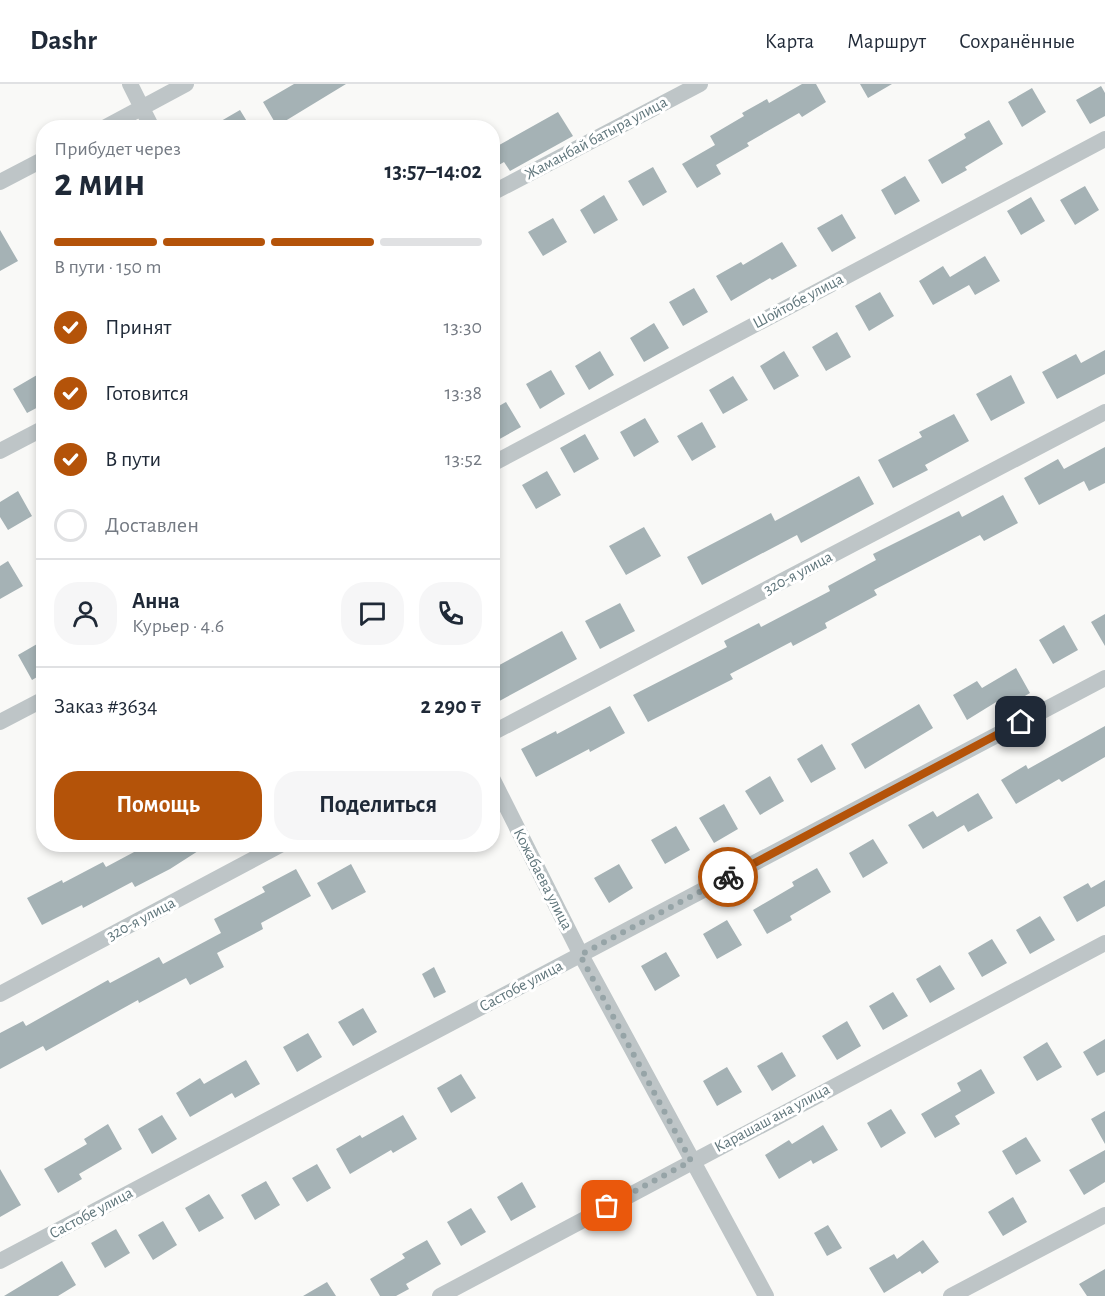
<!DOCTYPE html>
<html lang="ru">
<head>
<meta charset="utf-8">
<style>
	:root { --surface:#fff; --page:#f6f6f7; --text:#1f2937; --muted:#747a83; --line:#e0e1e3; --accent:#b45309 }
	body { margin:0; font-family:"Alegreya Sans",sans-serif; background:var(--page); color:var(--text); height:100vh; display:flex; flex-direction:column; font-size:22px; white-space:nowrap }
	* { box-sizing:border-box; margin:0 }
	p { font-size:20px; color:var(--muted) }
	.icon { flex:none; width:33px; height:33px; fill:none; stroke:currentColor; stroke-width:2; stroke-linecap:round; stroke-linejoin:round }
	.map { position:relative; flex:1; overflow:hidden }
	.sheet { position:absolute; left:36px; top:36px; width:464px; height:732px; display:flex; flex-direction:column; background:var(--surface); border-radius:24px; box-shadow:0 3px 9px #0003 }
	.sheet>* { flex:none }
	.pin { position:absolute; display:grid; place-items:center; width:51px; height:51px; color:#fff; margin:-26px; border-radius:12px; box-shadow:0 3px 9px #0006 }
	.courier { position:absolute; display:grid; place-items:center; width:60px; height:60px; margin:-30px; border:4px solid #b45309; border-radius:50%; background:#fff; color:#222; box-shadow:0 2px 8px #0007 }
	.headline em { font-style:normal; font-weight:700 }
	.headline div { display:flex; flex-direction:column-reverse }
	.headline { display:flex; align-items:center; justify-content:space-between; height:102px; padding:0 18px }
	h1 { font-size:39px; font-weight:700; line-height:45px }
	.bar { display:grid; grid-template-columns:repeat(4,1fr); gap:9px 6px; align-content:center; height:72px; padding:0 18px }
	.bar i { height:8px; border-radius:4px; background:var(--line) }
	.bar .selected { background:var(--accent) }
	.bar p { grid-column:span 4 }
	.line { display:flex; align-items:center; gap:15px; padding:0 18px; border-top:2px solid var(--line) }
	.line div { flex:1 }
	.round { display:grid; place-items:center; flex:none; width:63px; height:63px; border-radius:24px; background:var(--page) }
	ol { padding:0 18px; list-style:none }
	li { display:flex; align-items:center; gap:18px; height:66px }
	li p { margin-inline-start:auto }
	li .icon { padding:6px; border-radius:50%; background:var(--accent); color:#fff; stroke-width:4 }
	li:last-child { color:var(--muted) }
	li i { width:33px; height:33px; border:3px solid var(--line); border-radius:50% }
	.primary-button { display:flex; gap:12px; margin-top:auto; padding:12px 18px }
	.primary-button a { flex:1; height:69px; border-radius:24px; background:var(--accent); color:#fff; font-size:24px; font-weight:700; line-height:69px; text-align:center }
	.primary-button a+a { background:var(--page); color:var(--text) }
	header { display:flex; align-items:center; gap:36px; box-sizing:border-box; height:84px; padding:0 30px; background:var(--surface); border-bottom:2px solid var(--line) }
	header strong { font-size:28px }
	nav { display:flex; gap:33px; margin-inline-start:auto; font-size:21px }
	.map>svg:first-child { display:block }
	.building { fill:#a5b2b5 }
	.lines { fill:none; stroke-linecap:round; stroke-linejoin:round }
	.minor { stroke:#bec5c7; stroke-width:16 }
	.done { stroke:#96a4a7; stroke-width:6; stroke-dasharray:0 10.8 }
	.route { stroke:#b45309; stroke-width:8 }
	.labels { text-anchor:middle; dominant-baseline:central; stroke-width:6; stroke-linejoin:round; paint-order:stroke }
	.street-label { font-size:16px; fill:#60767c; stroke:#fff }
</style>
</head>
<body>
<header>
<strong>Dashr</strong>
<nav><a>Карта</a><a>Маршрут</a><a>Сохранённые</a></nav>
</header>
<div class="map">
<svg width="1105" height="1212" viewBox="0 0 1105 1212">
	<rect width="100%" height="100%" fill="#f9f9f7"/>
	<path class="building" d="M294 0H346L277 42 263 18Z
		M802 0H816L826 18 802 33 799 29 747 59 749 62 716 81 721 90 697 104 682 80 715 61 710 52 744 32 742 29 767 15 769 19Z
		M860 0H892L868 14Z
		M1101 2 1105 9V32L1090 40 1076 16Z
		M1032 4 1046 28 1022 43 1008 18Z
		M240 26 251 44H209Z
		M558 28 573 52 510 87 504 78 492 85V65Z
		M989 36 1003 60 965 83 967 86 942 100 928 76 966 54 964 50Z
		M653 83 667 108 643 122 628 97Z
		M905 92 920 117 895 131 881 106Z
		M1085 102 1099 126 1075 141 1060 116Z
		M604 111 618 136 594 150 580 126Z
		M1031 113 1045 137 1021 151 1007 127Z
		M842 130 856 154 832 168 817 144Z
		M553 134 567 158 543 172 528 148Z
		M0 146 18 177 0 187Z
		M782 158 797 182 772 196 770 194 731 217 716 192 741 178 743 181Z
		M985 172 1000 197 975 211 969 201 933 221 919 197 943 182 950 193Z
		M694 204 708 228 683 242 669 218Z
		M880 208 894 232 869 247 855 222Z
		M654 239 669 264 644 278 630 254Z
		M837 248 851 273 826 287 812 263Z
		M1105 266V290L1057 315 1042 288 1076 270 1081 279Z
		M600 267 614 291 589 306 575 282Z
		M784 267 799 292 774 306 760 282Z
		M551 286 565 310 540 325 526 300Z
		M37 291 44 301V320L27 329 13 305Z
		M1011 291 1025 319 991 337 976 310Z
		M733 292 748 316 723 330 709 306Z
		M506 318 521 343 496 357 492 350V326Z
		M954 330 969 357 925 381 928 386 893 404 878 376 922 353 919 348Z
		M645 334 659 358 634 373 620 348Z
		M702 338 716 363 692 377 677 352Z
		M585 350 599 375 574 389 560 364Z
		M1105 363V399L1089 407 1084 397 1039 421 1024 394 1058 375 1064 385Z
		M547 387 561 411 536 425 522 401Z
		M859 392 874 420 801 459 797 451 702 501 687 473 771 429 775 437Z
		M18 407 32 432 8 446 0 433V418Z
		M1003 411 1018 439 984 457 980 451 874 506 877 511 825 539 827 544 793 562 791 558 730 590 733 595 648 638 633 611 727 563 724 557 759 539 761 543 830 507 828 502 876 476 873 470 959 427 962 433Z
		M644 443 661 472 626 491 609 462Z
		M8 477 23 502 0 515V482Z
		M620 519 635 547 600 565 585 537Z
		M1105 530V562L1091 538Z
		M1064 541 1078 566 1053 580 1039 556Z
		M562 547 577 575 492 621V585Z
		M44 556V589L32 596 18 571Z
		M1016 584 1030 609 1006 623 1001 615 967 636 953 611 977 597 982 604Z
		M919 620 933 644 865 685 851 660Z
		M610 622 625 649 590 668 589 665 536 693 521 665 556 647 557 650Z
		M1105 642V673L1062 698 1059 695 1016 720 1001 696 1026 681 1028 685Z
		M822 660 836 685 811 699 797 675Z
		M770 692 784 717 760 731 745 707Z
		M978 709 993 734 968 748 964 741 923 765 908 741 933 727 937 733Z
		M724 720 738 745 714 759 699 734Z
		M676 742 690 766 665 780 651 756Z
		M873 755 888 779 863 794 849 769Z
		M149 760H209L170 785 135 803 132 798 83 824 82 821 42 841 27 814 62 796 63 799 103 778 106 783Z
		M351 780 366 808 332 826 317 799Z
		M619 780 633 804 609 819 594 794Z
		M817 784 831 808 790 832 792 836 767 850 753 826 794 802 792 798Z
		M296 785 311 812 261 839 263 845 217 869 224 883 190 901 186 894 139 919 138 916 46 967 43 962 0 985V949L23 937 26 942 108 896 110 899 159 873 163 880 221 849 214 835 265 808 262 803Z
		M1105 796V822L1077 838 1063 813 1088 799 1091 804Z
		M1040 832 1055 856 1030 870 1016 846Z
		M727 836 742 861 717 875 703 850Z
		M992 855 1007 879 982 893 968 869Z
		M666 868 680 892 655 907 641 882Z
		M940 881 955 905 930 919 916 895Z
		M434 883 446 908 434 914 422 890Z
		M893 908 908 932 883 946 869 922Z
		M363 924 377 948 353 962 338 938Z
		M847 937 861 962 837 976 822 952Z
		M308 949 322 973 297 988 283 963Z
		M1105 955V988L1097 992 1083 968Z
		M1047 958 1062 983 1037 997 1023 973Z
		M782 968 796 992 772 1007 757 982Z
		M246 976 260 1000 235 1014 232 1009 190 1033 176 1009 200 994 204 1000Z
		M727 983 742 1008 717 1022 703 997Z
		M981 985 995 1009 955 1032 960 1040 935 1054 921 1030 961 1007 957 999Z
		M461 990 476 1014 451 1029 437 1004Z
		M891 1025 906 1049 881 1064 867 1039Z
		M1105 1027V1060L1091 1035Z
		M162 1031 177 1055 152 1070 138 1045Z
		M403 1031 417 1055 393 1069 391 1066 350 1090 336 1065 360 1051 362 1054Z
		M108 1040 122 1065 79 1090 82 1095 58 1109 44 1085 87 1060 84 1055Z
		M823 1041 838 1066 813 1080 811 1076 779 1095 765 1071 789 1056 792 1060Z
		M1026 1053 1041 1077 1016 1091 1002 1067Z
		M1105 1066V1098L1084 1111 1069 1086Z
		M317 1080 331 1104 307 1118 292 1094Z
		M0 1085 21 1121 0 1133Z
		M266 1097 280 1121 255 1136 241 1111Z
		M522 1098 536 1123 511 1137 497 1113Z
		M209 1110 224 1134 199 1148 185 1124Z
		M1013 1113 1027 1138 1003 1152 988 1128Z
		M471 1124 486 1148 461 1162 447 1138Z
		M163 1137 177 1161 153 1176 138 1151Z
		M828 1141 842 1164 827 1172 814 1149Z
		M116 1145 130 1169 105 1184 91 1159Z
		M427 1156 441 1180 406 1200 409 1205 396 1212H380L370 1195 405 1174 402 1170Z
		M923 1156 939 1178 922 1190 920 1187 884 1209 869 1184 894 1170 897 1175Z
		M62 1177 76 1201 58 1212H4Z
		M1105 1185V1212H1087L1079 1200Z
		M327 1198 336 1212H303Z"/>
	<g class="lines">
		<path class="minor" d="M130 0 152 44
			M104 44 186 0
			M0 98 44 75
			M492 109 700 0
			M0 367 44 344
			M492 380 1105 55
			M0 638 44 615
			M492 649 1105 328
			M492 694 581 871 766 1212
			M0 910 282 760
			M0 1177 1105 594
			M440 1212 1105 859
			M951 1212 1105 1131"/>
	</g>
	<g class="lines">
		<path class="done" d="M607 1122 691 1077 580 871 728 793"/>
		<path class="route" d="M728 793 1021 638"/>
	</g>
	<g class="labels">
		<g class="street-label">
			<text transform="translate(596 54) rotate(-28)">Жаманбай батыра улица</text>
			<text transform="translate(798 217) rotate(-28)">Шойтобе улица</text>
			<text transform="translate(798 489) rotate(-28)">320-я улица</text>
			<text transform="translate(543 795) rotate(63)">Кожабаева улица</text>
			<text transform="translate(141 835) rotate(-28)">320-я улица</text>
			<text transform="translate(521 902) rotate(-28)">Састобе улица</text>
			<text transform="translate(772 1034) rotate(-28)">Карашаш ана улица</text>
			<text transform="translate(91 1129) rotate(-28)">Састобе улица</text>
		</g>
	</g>
</svg>
<div class="pin" style="left:607px;top:1122px;background:#ea580c"><svg class="icon" aria-label="bag" viewBox="0 0 24 24"><path d="M5 8h14l-1 12H6zM9 8a3 3 0 0 1 6 0"/></svg></div>
<div class="pin" style="left:1021px;top:638px;background:#1f2937"><svg class="icon" aria-label="home" viewBox="0 0 24 24"><path d="M3 11l9-7 9 7M6 9v11h12V9"/></svg></div>
<div class="courier" style="left:728px;top:793px"><svg class="icon" aria-label="bike" viewBox="0 0 24 24"><circle cx="6" cy="16" r="4"/><circle cx="18" cy="16" r="4"/><path d="M6 16l4-8h5l3 8M10 8l3 8H6M13 5h3"/></svg></div>
<section class="sheet">
<div class="headline"><div><h1>2 мин</h1><p>Прибудет через</p></div><em>13:57–14:02</em></div>
<div class="bar"><i class="selected"></i><i class="selected"></i><i class="selected"></i><i></i><p>В пути · 150 m</p></div>
<ol>
<li><svg class="icon" aria-label="check" viewBox="0 0 24 24"><path d="M5 12l5 5 9-10"/></svg>Принят<p>13:30</p></li>
<li><svg class="icon" aria-label="check" viewBox="0 0 24 24"><path d="M5 12l5 5 9-10"/></svg>Готовится<p>13:38</p></li>
<li><svg class="icon" aria-label="check" viewBox="0 0 24 24"><path d="M5 12l5 5 9-10"/></svg>В пути<p>13:52</p></li>
<li><i></i>Доставлен</li>
</ol>
<div class="line" style="height:108px"><a class="round"><svg class="icon" aria-label="person" viewBox="0 0 24 24"><circle cx="12" cy="8" r="4"/><path d="M4 21q1-7 8-7t8 7"/></svg></a><div><b>Анна</b><p>Курьер · 4.6</p></div><a class="round"><svg class="icon" aria-label="chat" viewBox="0 0 24 24"><path d="M4 5h16v11H9l-5 4z"/></svg></a><a class="round"><svg class="icon" aria-label="phone" viewBox="0 0 24 24"><path d="M5 4h4l2 5-3 2q2 4 5 5l2-3 5 2v4C11 20 4 13 5 4z"/></svg></a></div>
<div class="line" style="height:78px"><div>Заказ #3634</div><b>2 290 ₸</b></div>
<div class="primary-button"><a>Помощь</a><a>Поделиться</a></div>
</section>
</div>
</body>
</html>
